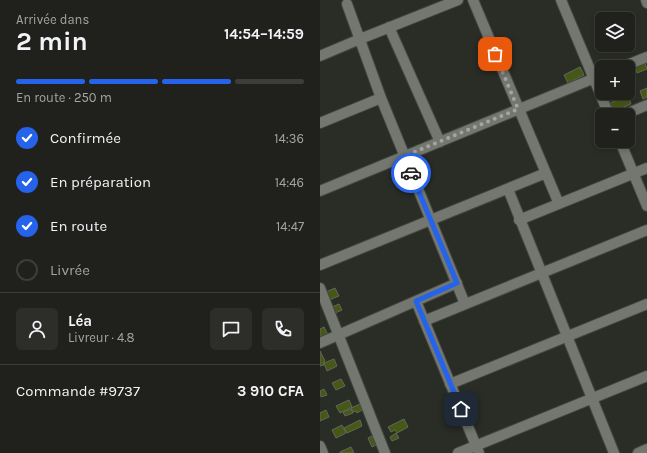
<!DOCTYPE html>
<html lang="fr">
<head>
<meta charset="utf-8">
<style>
	:root { --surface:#20211c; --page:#2d2e29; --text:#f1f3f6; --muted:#a2a3a3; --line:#3d3e3b; --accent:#2563eb }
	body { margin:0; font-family:Karla,sans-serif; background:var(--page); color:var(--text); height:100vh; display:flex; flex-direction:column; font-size:15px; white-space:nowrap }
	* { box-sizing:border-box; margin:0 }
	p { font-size:13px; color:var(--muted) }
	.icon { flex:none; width:22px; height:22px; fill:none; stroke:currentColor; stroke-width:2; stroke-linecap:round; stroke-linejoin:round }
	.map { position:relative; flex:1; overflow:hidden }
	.panel { display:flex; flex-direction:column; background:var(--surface); width:320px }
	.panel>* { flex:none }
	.buttons { position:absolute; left:275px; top:12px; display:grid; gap:8px }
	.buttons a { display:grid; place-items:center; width:40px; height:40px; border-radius:6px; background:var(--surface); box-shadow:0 2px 6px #0003,0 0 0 1px var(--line); font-size:20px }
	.pin { position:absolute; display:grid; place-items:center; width:34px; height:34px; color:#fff; margin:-17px; border-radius:8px; box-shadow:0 2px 6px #0006 }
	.courier { position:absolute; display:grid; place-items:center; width:40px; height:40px; margin:-20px; border:3px solid #2563eb; border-radius:50%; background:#fff; color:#222; box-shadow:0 1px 5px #0007 }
	.headline em { font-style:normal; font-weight:700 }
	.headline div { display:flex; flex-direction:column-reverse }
	.headline { display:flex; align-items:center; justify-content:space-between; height:68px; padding:0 16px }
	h1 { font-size:26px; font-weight:700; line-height:30px }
	.bar { display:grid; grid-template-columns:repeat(4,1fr); gap:6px 4px; align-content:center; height:48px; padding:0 16px }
	.bar i { height:5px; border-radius:3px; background:var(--line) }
	.bar .current { background:var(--accent) }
	.bar p { grid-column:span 4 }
	.line { display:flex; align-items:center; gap:10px; padding:0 16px; border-top:1px solid var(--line) }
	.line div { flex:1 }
	.round { display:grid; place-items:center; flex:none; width:42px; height:42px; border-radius:6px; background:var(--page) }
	ol { padding:0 16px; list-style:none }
	li { display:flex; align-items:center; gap:12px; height:44px }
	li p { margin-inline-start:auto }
	li .icon { padding:4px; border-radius:50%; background:var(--accent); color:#fff; stroke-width:4 }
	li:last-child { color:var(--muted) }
	li i { width:22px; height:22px; border:2px solid var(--line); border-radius:50% }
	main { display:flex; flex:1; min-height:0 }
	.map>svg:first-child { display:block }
	.building { fill:#455814; stroke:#63665f }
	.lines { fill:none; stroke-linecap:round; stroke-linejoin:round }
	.minor-casing { stroke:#454742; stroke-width:12 }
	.minor { stroke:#74776f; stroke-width:10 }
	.done { stroke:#a4a5a0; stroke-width:4; stroke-dasharray:0 7.2 }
	.route { stroke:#2563eb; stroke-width:5 }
</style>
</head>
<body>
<main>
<section class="panel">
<div class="headline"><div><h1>2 min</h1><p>Arrivée dans</p></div><em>14:54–14:59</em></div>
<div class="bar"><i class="current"></i><i class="current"></i><i class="current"></i><i></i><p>En route · 250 m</p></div>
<ol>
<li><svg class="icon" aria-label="check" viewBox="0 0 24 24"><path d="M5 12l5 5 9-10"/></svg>Confirmée<p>14:36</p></li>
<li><svg class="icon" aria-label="check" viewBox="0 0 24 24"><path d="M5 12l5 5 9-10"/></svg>En préparation<p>14:46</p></li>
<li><svg class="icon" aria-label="check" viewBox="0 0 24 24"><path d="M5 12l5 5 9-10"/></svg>En route<p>14:47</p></li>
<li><i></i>Livrée</li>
</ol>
<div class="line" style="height:72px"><a class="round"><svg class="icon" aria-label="person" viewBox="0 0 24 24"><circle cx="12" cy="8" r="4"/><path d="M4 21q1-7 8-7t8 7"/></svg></a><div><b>Léa</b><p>Livreur · 4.8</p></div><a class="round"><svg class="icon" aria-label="chat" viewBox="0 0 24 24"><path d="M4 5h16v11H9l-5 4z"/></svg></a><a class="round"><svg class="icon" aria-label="phone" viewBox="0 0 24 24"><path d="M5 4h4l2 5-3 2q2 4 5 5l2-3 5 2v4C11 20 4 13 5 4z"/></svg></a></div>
<div class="line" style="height:52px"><div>Commande #9737</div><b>3 910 CFA</b></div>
</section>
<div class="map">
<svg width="327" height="453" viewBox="0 0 327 453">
	<rect width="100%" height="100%" fill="#2a2c26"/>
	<path class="building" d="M325 63 327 69 317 73 315 67Z
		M260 67 264 75 248 83 244 75Z
		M327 88V97L323 99 320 91Z
		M308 96 311 104 294 111 290 103Z
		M15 288 19 296 9 300 6 292Z
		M19 304 22 310 15 313 12 307Z
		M4 327 8 335 0 339V329Z
		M0 351 5 361 3 362 4 365 0 366Z
		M14 359 17 366 7 371 4 363Z
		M21 379 25 386 16 390 12 383Z
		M4 389 7 395 1 397 0 391Z
		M29 400 32 407 20 413 16 406Z
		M40 404 42 410 37 413 36 411 33 412 31 408Z
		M31 409 33 413 25 416 23 412Z
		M6 410 9 417 0 421V413Z
		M84 419 88 427 77 433 75 430 71 432 68 427Z
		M40 420 42 426 27 433 24 428Z
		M22 425 26 433 16 438 12 430Z
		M76 433 79 438 72 441 70 437Z
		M52 436 56 445 52 447 48 438Z
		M31 447 34 453H20V452Z"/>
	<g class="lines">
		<g class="minor-casing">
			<path id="minor" d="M153 0 239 204
				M241 0 289 115
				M326 0 327 3
				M27 4 61 98 145 304
				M69 27 120 142
				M0 56 40 39 138 0
				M302 67 327 57
				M303 115 327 105
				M0 123 61 98
				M300 141 327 206
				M188 189 294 453
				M0 191 282 75
				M199 220 327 168
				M0 265 226 173
				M0 288 65 453
				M96 301 159 453
				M104 321 327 230
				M0 343 137 283
				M130 384 327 304
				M0 446 3 453
				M138 453 327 376
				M318 453 327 449"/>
		</g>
		<use href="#minor" class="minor"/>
	</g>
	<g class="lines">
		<path class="done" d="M91 173 85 156 198 109 175 54"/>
		<path class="route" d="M91 173 137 283 96 301 141 409"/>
	</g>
</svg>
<div class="buttons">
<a><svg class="icon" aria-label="layers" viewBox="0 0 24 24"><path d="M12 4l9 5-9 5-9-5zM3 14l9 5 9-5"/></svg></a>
<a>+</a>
<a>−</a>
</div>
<div class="pin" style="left:175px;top:54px;background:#ea580c"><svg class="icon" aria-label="bag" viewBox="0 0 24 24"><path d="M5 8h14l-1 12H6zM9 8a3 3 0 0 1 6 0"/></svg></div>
<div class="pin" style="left:141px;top:409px;background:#1f2937"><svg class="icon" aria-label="home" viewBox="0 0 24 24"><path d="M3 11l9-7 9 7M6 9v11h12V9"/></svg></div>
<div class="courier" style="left:91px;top:173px"><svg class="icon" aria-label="car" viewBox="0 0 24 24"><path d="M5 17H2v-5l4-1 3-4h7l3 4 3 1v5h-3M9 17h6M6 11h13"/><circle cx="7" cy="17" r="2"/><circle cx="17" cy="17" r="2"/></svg></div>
</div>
</main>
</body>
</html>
